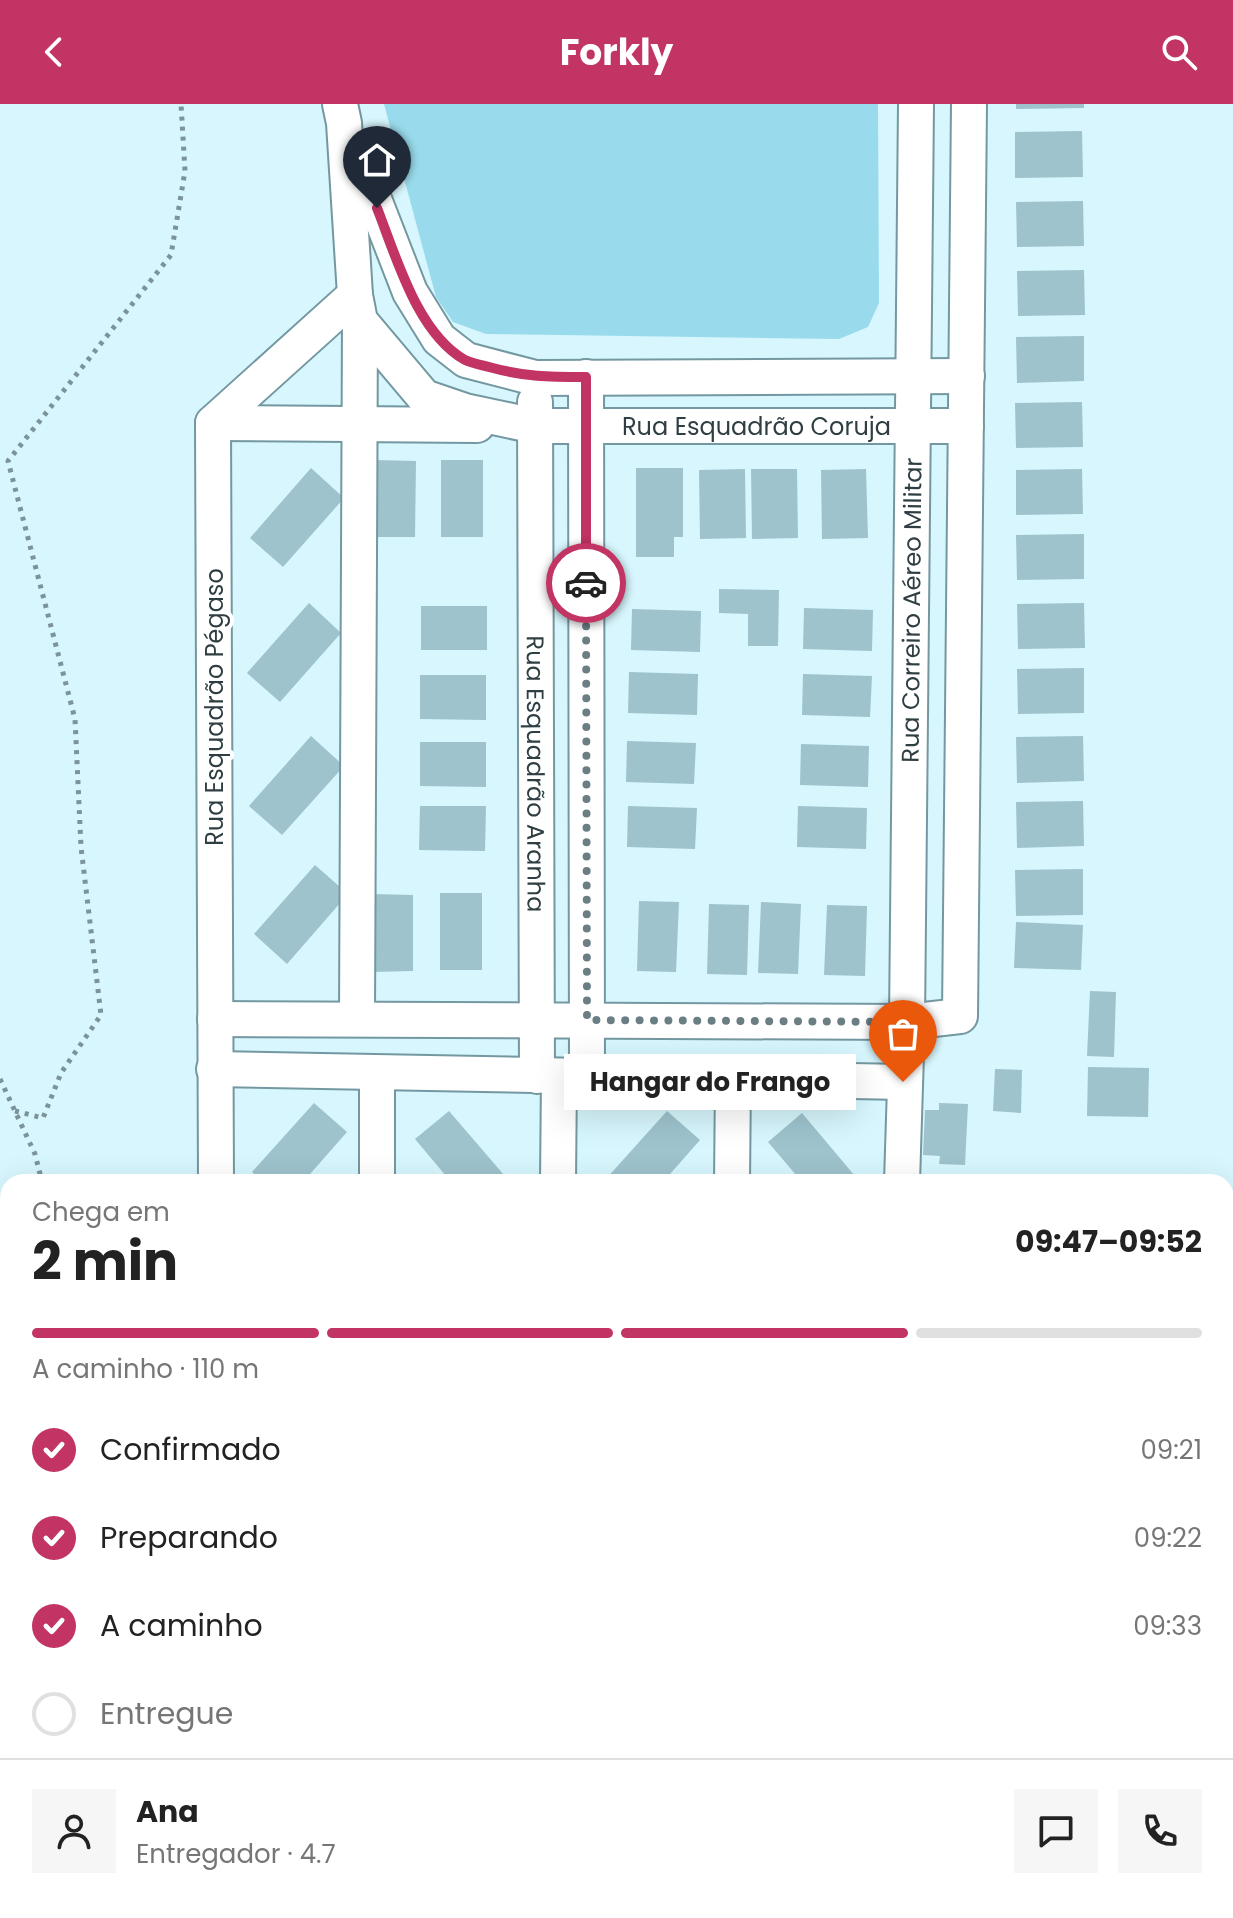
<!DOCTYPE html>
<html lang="pt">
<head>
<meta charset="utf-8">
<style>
	:root { --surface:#fff; --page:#f6f6f6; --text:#222; --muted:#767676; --line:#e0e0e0; --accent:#c13464 }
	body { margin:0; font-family:Poppins,sans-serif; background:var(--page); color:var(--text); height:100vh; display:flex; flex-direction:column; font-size:30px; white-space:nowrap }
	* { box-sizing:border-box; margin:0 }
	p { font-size:26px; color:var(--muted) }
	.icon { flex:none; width:44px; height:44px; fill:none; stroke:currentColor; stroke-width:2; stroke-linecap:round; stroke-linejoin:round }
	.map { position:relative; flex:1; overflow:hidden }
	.sheet { position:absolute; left:0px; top:1070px; width:1234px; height:744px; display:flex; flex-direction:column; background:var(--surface); border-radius:24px 24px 0 0; box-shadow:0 8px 32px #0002 }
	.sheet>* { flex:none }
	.pin { position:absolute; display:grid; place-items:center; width:68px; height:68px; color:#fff; margin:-82px -34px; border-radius:50% 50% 50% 0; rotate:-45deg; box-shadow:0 0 8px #0007 }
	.pin .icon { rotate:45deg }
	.courier { position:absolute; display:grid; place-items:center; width:80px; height:80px; margin:-40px; border:6px solid #c13464; border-radius:50%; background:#fff; color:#222; box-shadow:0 2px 10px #0007 }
	.bubble { position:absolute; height:56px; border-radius:0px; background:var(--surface); box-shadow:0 8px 32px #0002; font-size:26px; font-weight:700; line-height:56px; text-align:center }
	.summary em { font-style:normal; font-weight:700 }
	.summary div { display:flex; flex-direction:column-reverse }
	.summary { display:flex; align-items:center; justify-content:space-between; height:136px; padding:0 32px }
	h1 { font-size:52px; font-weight:700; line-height:60px }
	.bar { display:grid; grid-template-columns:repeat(4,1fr); gap:12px 8px; align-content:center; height:96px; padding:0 32px }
	.bar i { height:10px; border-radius:6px; background:var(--line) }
	.bar .active { background:var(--accent) }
	.bar p { grid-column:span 4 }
	.line { display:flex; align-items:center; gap:20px; padding:0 32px; border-top:2px solid var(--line) }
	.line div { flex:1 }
	.round { display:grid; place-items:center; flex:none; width:84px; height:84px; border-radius:0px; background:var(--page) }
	ol { padding:0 32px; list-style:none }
	li { display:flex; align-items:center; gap:24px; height:88px }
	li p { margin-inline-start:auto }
	li .icon { padding:8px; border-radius:50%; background:var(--accent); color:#fff; stroke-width:4 }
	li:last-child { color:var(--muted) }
	li i { width:44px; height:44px; border:4px solid var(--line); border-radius:50% }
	header { display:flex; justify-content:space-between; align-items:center; height:104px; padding:0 32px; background:var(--accent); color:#fff; font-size:36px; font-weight:700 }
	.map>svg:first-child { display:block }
	.green { fill:#99dbec }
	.building { fill:#9ec3cd }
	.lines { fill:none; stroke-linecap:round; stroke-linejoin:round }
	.minor-casing { stroke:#7498a1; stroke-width:38 }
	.path { stroke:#7c9398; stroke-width:5; stroke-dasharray:4 6; stroke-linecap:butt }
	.minor { stroke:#fff; stroke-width:34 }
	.done { stroke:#6a7e83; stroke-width:8; stroke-dasharray:0 14.4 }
	.route { stroke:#c13464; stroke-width:10 }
	.labels { text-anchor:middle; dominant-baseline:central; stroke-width:8; stroke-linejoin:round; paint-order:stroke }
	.street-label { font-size:24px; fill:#2f3e42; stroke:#fff }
</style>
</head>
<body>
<header><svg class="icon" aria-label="back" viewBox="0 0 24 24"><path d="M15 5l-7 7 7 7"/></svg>Forkly<svg class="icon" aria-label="search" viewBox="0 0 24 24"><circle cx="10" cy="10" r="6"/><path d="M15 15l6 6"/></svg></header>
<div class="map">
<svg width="1233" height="1814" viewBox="0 0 1233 1814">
	<rect width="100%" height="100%" fill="#d7f6fd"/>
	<path class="green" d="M384 0H878L879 199 868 223 839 235 486 230 453 218 436 193Z"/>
	<path class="building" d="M1016 0H1084V4L1016 5Z
		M1082 27 1083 73 1015 74V28Z
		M1083 97 1084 142 1017 143 1016 98Z
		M1084 166 1085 211 1018 212 1017 167Z
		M1084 232V277L1017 279 1016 233Z
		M1082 298 1083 343 1016 344 1015 299Z
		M374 356 416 357 415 433H373Z
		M441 356H483V433H441Z
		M311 364 344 394 283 463 250 434Z
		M636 364H683V433H674V453H636Z
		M745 365 746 434 700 435 699 366Z
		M751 365H797L798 434 752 435Z
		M866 365 868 434 822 435 821 366Z
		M1082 365 1083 410 1016 411V366Z
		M1084 430V475L1017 476 1016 431Z
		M719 485 779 486 778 542H748V510L719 509Z
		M309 499 341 529 280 598 247 569Z
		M1084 499 1085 544 1018 545 1017 500Z
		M421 502H487V546H421Z
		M804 504 873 506 872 547 803 545Z
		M632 505 701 507 700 548 631 546Z
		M1084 564V609L1018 610 1017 565Z
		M629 568 698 570 697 611 628 609Z
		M803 570 872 572 870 613 802 611Z
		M420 571H486V616L420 615Z
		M311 632 344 662 282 731 249 702Z
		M1083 632 1084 677 1017 679 1016 633Z
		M627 637 696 639 694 680 626 678Z
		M420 638H486V683L420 682Z
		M801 640 869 642 868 683 800 681Z
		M1083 697 1084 742 1017 744 1016 698Z
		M420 702H486L485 747 419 746Z
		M628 702 697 704 695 745 627 743Z
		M798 702 867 704 866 745 797 743Z
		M315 761 348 790 287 860 254 830Z
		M1083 765V811L1016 812 1015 766Z
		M440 789H482V866H440Z
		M371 790 413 791V867L371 868Z
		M639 797 679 798 676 868 637 867Z
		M761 798 801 800 798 870 758 869Z
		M709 800 749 801 747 871 707 870Z
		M827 801 867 802 865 872 824 871Z
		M1016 818 1083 821 1081 866 1014 864Z
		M1090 887 1116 888 1114 953 1087 952Z
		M1088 963 1149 964 1148 1013 1087 1012Z
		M995 965 1022 966 1021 1009 993 1007Z
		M314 999 347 1028 303 1078H263L252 1068Z
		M939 999 968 1000 965 1061 939 1060 940 1052 923 1051 925 1006H939Z
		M449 1007 510 1078H451L415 1035Z
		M667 1007 700 1036 663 1078H607L605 1076Z
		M802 1009 860 1078H802L768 1038Z"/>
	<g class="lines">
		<g class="minor-casing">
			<g id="minor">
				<path id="s1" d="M340 0 344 19 355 191 360 217 424 293 465 307 535 322H966"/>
				<path d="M356 49 410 188 439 235 466 256 535 274 967 272"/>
				<path d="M586 273 587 972"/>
				<path id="s2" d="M535 298 537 972"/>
				<path d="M213 319 477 321"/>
				<path d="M215 915 907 918 960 912 969 0"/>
				<path d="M357 915 360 217"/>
				<path d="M214 965 903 978"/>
				<path d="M377 969V1078"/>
				<path d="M216 1078 213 319 355 191"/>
				<path d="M558 1078 559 972"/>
				<path d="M732 1078 733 975"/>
				<path id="s3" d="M902 1078 907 918 916 0"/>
			</g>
		</g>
		<path class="path" d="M0 975 35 1050 42 1078
			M15 1007 43 1014 61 969 101 911 81 743 75 615 8 357 171 151 185 67 181 0
			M277 1806 283 1814"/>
		<use href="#minor" class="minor"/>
	</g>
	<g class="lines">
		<path class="done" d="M586 479 587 916 907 918 903 978"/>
		<path class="route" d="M377 104C396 152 417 229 465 256 472 259 481 261 489 263 525 273 549 273 586 273V479"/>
	</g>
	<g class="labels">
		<g class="street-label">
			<text stroke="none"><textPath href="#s1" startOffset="654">Rua Esquadrão Coruja</textPath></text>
			<text stroke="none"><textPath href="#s3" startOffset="572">Rua Correiro Aéreo Militar</textPath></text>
			<text transform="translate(214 603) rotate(-90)">Rua Esquadrão Pégaso</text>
			<text stroke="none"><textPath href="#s2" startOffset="372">Rua Esquadrão Aranha</textPath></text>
		</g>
	</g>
</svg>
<div class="pin" style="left:903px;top:978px;background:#ea580c"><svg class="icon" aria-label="bag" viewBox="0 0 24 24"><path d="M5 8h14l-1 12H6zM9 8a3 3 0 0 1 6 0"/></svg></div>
<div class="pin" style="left:377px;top:104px;background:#1f2937"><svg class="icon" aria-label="home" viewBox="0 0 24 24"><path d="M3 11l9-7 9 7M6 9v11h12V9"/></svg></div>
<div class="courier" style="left:586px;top:479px"><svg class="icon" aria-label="car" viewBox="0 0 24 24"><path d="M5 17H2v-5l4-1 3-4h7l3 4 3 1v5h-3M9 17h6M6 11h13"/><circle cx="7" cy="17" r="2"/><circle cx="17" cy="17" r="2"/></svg></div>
<div class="bubble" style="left:564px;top:950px;width:292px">Hangar do Frango</div>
<section class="sheet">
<div class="summary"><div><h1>2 min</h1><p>Chega em</p></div><em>09:47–09:52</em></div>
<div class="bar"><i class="active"></i><i class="active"></i><i class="active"></i><i></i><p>A caminho · 110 m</p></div>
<ol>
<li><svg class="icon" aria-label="check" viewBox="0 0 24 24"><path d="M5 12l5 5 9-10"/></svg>Confirmado<p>09:21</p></li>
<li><svg class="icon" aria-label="check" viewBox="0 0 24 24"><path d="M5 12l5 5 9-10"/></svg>Preparando<p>09:22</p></li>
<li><svg class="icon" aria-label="check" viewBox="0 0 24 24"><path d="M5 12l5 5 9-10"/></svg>A caminho<p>09:33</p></li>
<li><i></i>Entregue</li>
</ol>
<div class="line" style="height:144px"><a class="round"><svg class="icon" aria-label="person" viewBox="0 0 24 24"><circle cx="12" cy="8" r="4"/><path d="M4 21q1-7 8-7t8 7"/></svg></a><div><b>Ana</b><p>Entregador · 4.7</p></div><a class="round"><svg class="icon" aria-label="chat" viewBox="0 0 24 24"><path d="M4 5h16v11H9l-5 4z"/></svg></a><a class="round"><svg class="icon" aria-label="phone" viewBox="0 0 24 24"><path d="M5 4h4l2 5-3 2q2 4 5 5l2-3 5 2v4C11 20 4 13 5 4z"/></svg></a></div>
</section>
</div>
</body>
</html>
